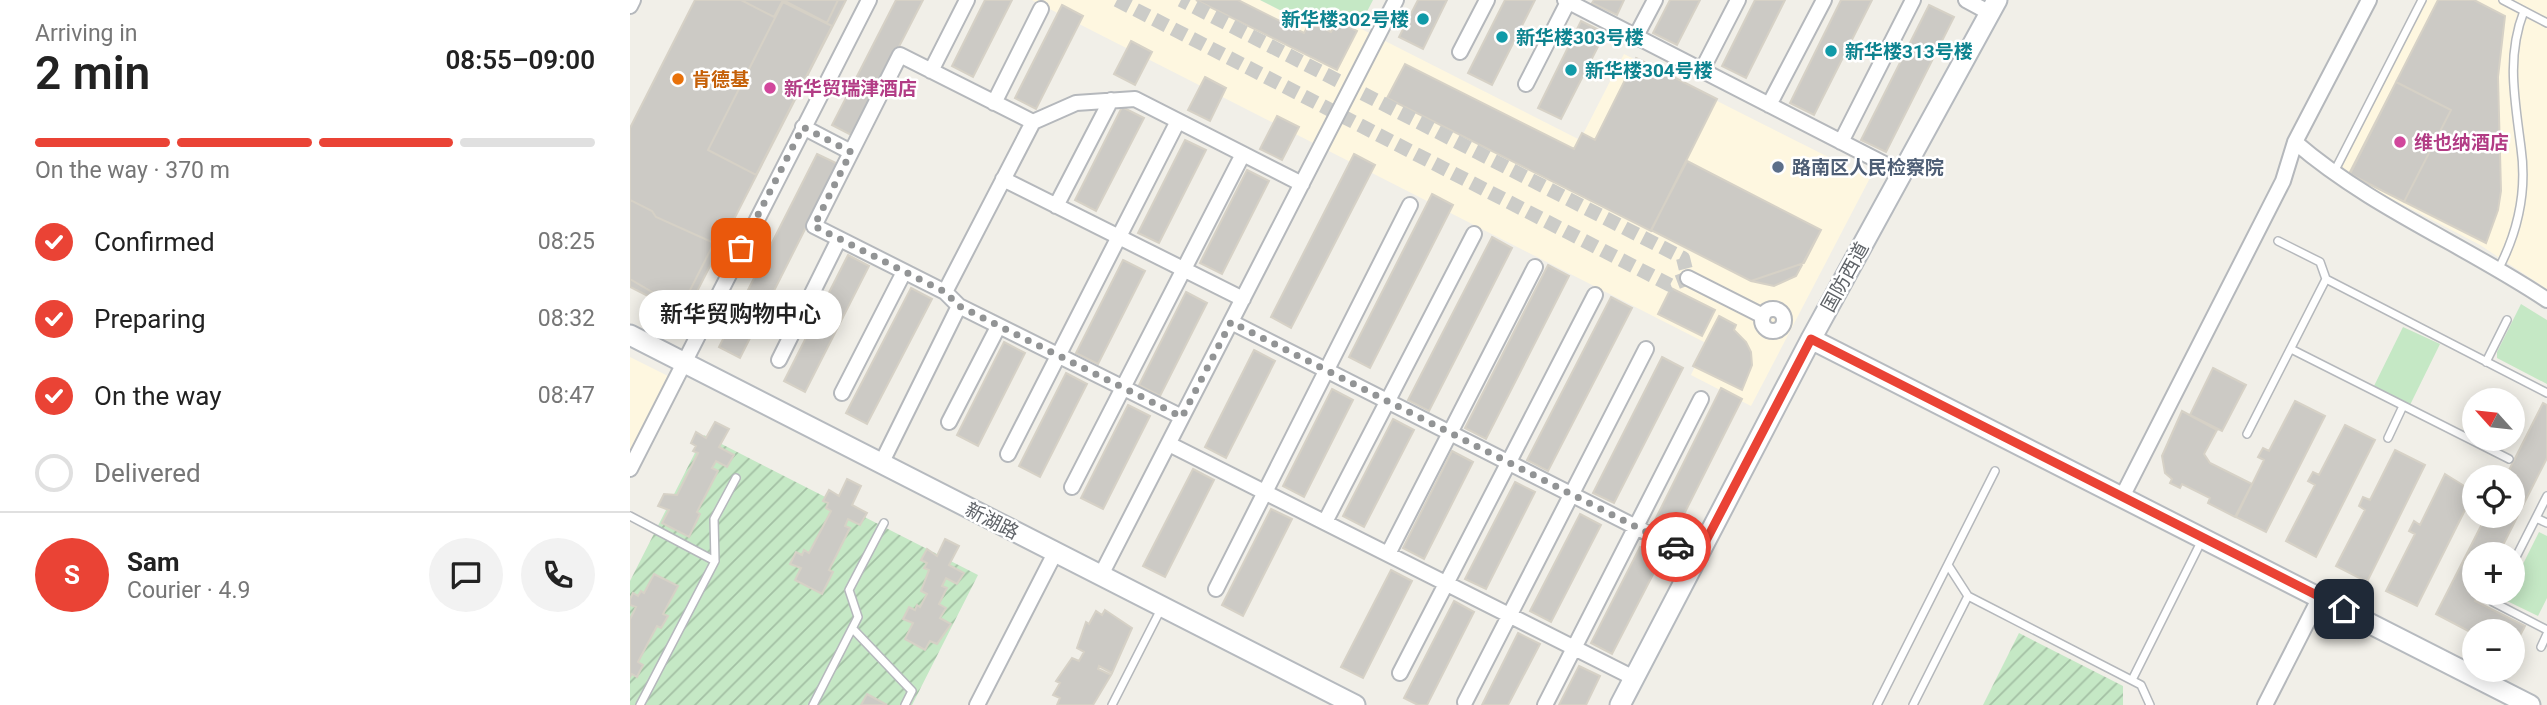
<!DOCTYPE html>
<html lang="en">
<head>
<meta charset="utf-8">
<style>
	:root { --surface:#fff; --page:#f2f2f2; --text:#222; --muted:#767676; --line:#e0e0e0; --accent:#ea4335 }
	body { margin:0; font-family:Roboto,"Noto Sans SC",sans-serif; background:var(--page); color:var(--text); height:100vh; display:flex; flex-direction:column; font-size:26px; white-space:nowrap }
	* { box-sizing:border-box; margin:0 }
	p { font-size:23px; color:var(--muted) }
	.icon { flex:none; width:38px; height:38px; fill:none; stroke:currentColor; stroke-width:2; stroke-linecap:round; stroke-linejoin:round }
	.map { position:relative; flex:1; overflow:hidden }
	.side { display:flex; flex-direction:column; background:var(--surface); width:630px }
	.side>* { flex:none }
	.needle { width:46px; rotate:297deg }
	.tools { position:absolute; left:1832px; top:388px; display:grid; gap:14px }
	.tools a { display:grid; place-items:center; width:63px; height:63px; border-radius:50%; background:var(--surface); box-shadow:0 4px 18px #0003; font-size:35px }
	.pin { position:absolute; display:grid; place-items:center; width:60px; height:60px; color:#fff; margin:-30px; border-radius:14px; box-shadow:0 4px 10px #0006 }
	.courier { position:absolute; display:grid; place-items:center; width:70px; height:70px; margin:-35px; border:5px solid #ea4335; border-radius:50%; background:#fff; color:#222; box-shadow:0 2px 9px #0007 }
	.bubble { position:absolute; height:49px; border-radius:24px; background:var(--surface); box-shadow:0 4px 18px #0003; font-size:23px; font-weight:600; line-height:49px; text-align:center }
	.head em { font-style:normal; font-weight:600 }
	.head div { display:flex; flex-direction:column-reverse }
	.head { display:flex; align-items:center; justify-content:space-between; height:119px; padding:0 35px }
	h1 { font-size:46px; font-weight:600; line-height:52px }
	.bar { display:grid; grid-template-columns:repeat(4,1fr); gap:10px 7px; align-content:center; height:84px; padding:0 35px }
	.bar i { height:9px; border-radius:5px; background:var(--line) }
	.bar .on { background:var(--accent) }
	.bar p { grid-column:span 4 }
	.line { display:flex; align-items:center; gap:18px; padding:0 35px; border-top:2px solid var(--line) }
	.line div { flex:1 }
	.round { display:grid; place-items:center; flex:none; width:74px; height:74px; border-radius:37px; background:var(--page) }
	ol { padding:0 35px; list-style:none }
	li { display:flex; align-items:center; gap:21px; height:77px }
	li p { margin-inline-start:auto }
	li .icon { padding:7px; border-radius:50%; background:var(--accent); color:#fff; stroke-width:4 }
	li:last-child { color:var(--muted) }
	li i { width:38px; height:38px; border:4px solid var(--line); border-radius:50% }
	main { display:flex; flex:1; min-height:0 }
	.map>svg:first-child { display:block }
	.commercial { fill:#fef7e0 }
	.grass { fill:#c5e8c5 }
	.garden { fill:url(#garden-furrows) }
	.building { fill:#cccac5; stroke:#d6d1c6; stroke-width:2 }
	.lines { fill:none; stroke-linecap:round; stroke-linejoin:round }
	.street-tunnel { stroke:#ccccc8; stroke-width:14; stroke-dasharray:14 7; stroke-linecap:butt }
	.lane-casing { stroke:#b5b8bc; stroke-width:10 }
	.street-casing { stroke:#b5b8bc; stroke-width:18 }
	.secondary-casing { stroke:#b6babf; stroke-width:23 }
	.lane { stroke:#fff; stroke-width:7 }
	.street { stroke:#fff; stroke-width:14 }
	.secondary { stroke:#fff; stroke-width:19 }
	.done { stroke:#929495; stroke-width:7; stroke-dasharray:0 12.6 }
	.route { stroke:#ea4335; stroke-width:9 }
	.culture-dot { fill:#0f9aa8; stroke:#fff; stroke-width:2.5 }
	.food-dot { fill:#e8710a; stroke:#fff; stroke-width:2.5 }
	.hotel-dot { fill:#d1479c; stroke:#fff; stroke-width:2.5 }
	.service-dot { fill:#5c6f8a; stroke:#fff; stroke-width:2.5 }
	.labels { text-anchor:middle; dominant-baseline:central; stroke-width:5; stroke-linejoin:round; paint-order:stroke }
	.culture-label { font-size:19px; font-weight:bold; fill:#0d838f; stroke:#fff; text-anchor:start }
	.food-label { font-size:19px; font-weight:bold; fill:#c56008; stroke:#fff; text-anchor:start }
	.hotel-label { font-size:19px; font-weight:bold; fill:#b23c85; stroke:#fff; text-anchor:start }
	.service-label { font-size:19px; font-weight:bold; fill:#4e5e75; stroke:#fff; text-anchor:start }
	.street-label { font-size:19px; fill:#5f6368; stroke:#fff }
</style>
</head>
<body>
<main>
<section class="side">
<div class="head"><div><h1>2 min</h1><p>Arriving in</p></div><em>08:55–09:00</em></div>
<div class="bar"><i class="on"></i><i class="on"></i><i class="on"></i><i></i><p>On the way · 370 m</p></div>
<ol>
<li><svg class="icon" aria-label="check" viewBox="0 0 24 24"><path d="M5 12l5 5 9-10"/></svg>Confirmed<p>08:25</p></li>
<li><svg class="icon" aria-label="check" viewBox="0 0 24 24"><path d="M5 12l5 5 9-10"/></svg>Preparing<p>08:32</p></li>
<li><svg class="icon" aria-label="check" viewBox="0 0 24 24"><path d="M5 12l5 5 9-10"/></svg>On the way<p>08:47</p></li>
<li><i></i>Delivered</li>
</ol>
<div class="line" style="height:126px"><b class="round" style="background:var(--accent);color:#fff">S</b><div><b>Sam</b><p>Courier · 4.9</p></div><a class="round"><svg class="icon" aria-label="chat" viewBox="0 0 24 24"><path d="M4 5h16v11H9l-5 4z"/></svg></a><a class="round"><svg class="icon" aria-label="phone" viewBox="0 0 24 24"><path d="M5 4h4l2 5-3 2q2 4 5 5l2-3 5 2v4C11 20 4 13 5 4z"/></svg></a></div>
</section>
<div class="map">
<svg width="1917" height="705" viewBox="0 0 1917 705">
	<defs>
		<pattern id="garden-furrows" width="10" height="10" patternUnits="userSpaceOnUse" patternTransform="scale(1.75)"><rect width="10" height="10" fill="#c5e8c5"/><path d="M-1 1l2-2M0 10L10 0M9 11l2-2" fill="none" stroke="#a3c0a4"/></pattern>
	</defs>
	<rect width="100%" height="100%" fill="#f1efe8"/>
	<path class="commercial" d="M402 0H630L688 30 698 12 950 140 994 54 1240 178 1121 406 1061 375 1076 343Z
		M1787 0H1917V289L1850 245 1701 167Z
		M0 357 40 377 0 454Z"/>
	<path class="grass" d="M630 0H743L729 27 698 12 689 30Z
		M1891 304 1917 320V384L1867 358V352Z
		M1773 327 1810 344 1780 405 1743 388Z
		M1909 532 1917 536V598L1908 616 1875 600 1878 593H1883V584Z"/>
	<path class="garden" d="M74 435 348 575 282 705H0V581Z
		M1389 633 1493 686V705H1353Z"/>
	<path class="building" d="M65 0H216L55 315 0 287V128Z
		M111 0H208L197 23 153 0 144 17Z
		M266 0H293L223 136 202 125Z
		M355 0H382L343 77 322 66Z
		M566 0H608L674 33 680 22 701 32 707 21 727 31 707 70Z
		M788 0H817L793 49 769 37Z
		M875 0H905L862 85 838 73Z
		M964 0H994L987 15 962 3Z
		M1040 0H1070L1047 45 1023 33Z
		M1125 0H1155L1116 78 1092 66Z
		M1211 0H1242L1184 115 1160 103Z
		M1808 0H1844L1875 16 1868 77 1871 191 1868 210 1856 243 1719 174Z
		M153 2 202 26 126 175 78 150Z
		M432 5 453 16 406 109 385 98Z
		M1299 5 1324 17 1256 152 1231 140Z
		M951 21 975 33 931 119 908 108Z
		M501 41 522 52 505 85 484 74Z
		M1006 58 1087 99 1021 231 757 98 775 64 944 149 952 133 965 140Z
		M575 77 596 88 580 121 558 110Z
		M1766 82 1821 110 1774 202 1720 174Z
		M492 107 514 118 466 211 445 200Z
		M647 116 669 127 652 160 630 149Z
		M555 140 576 150 529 243 508 233Z
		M187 154 208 164 110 358 89 347Z
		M724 154 745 165 661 328 641 317Z
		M1057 161 1191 230 1166 276 1144 286 1121 281 1021 230Z
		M1057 161 1191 230 1174 263 1121 281 1021 230Z
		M617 170 639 181 592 274 570 263Z
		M802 194 823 205 740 368 719 357Z
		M0 200 22 211 26 217 84 243 53 304 46 306 0 279Z
		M862 237 882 248 799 411 778 400Z
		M218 255 239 266 175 392 154 381Z
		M493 260 515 271 468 364 446 353Z
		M918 265 939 276 856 439 835 428Z
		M281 288 302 299 237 424 216 413Z
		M1041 288 1085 310 1072 336 1028 314Z
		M556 292 577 303 530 396 509 385Z
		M981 297 1002 308 918 471 897 460Z
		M1089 316 1106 325 1104 330 1116 342 1121 352 1122 365 1112 390 1063 366Z
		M374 342 395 353 348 446 327 435Z
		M624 350 645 361 596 458 575 447Z
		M1032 357 1053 368 984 503 963 493Z
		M1583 368 1616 385 1592 431 1560 415Z
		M436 373 457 384 410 477 389 466Z
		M1091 388 1112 399 1044 534 1023 524Z
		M702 389 723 400 674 497 653 486Z
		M1665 401 1695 416 1636 532 1606 517 1634 460 1628 457 1633 448 1639 451Z
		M1913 403 1917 405V458L1868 555H1844V593H1848L1845 601 1895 626 1883 649V632L1844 634 1806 614 1856 516H1883V478H1875Z
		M498 405 520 416 473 509 451 498Z
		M1552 411 1587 430 1574 454 1580 463 1622 484 1605 517 1578 503 1580 498 1552 484 1550 488 1540 483 1542 479 1535 473 1532 456Z
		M763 419 784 430 734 527 713 516Z
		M85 422 99 429 89 447 104 455 97 467 86 461 82 468 88 471 67 512 70 514 59 537 32 523 39 510 28 506 34 494 47 495 68 453 63 451 66 446 61 443 66 432 76 438Z
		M1715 425 1745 440 1686 557 1656 541 1685 485 1678 481 1683 472 1689 475Z
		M1765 450 1795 465 1737 582 1706 566 1735 510 1729 506 1733 497 1740 500Z
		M822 451 843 462 794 559 773 548Z
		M563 469 584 480 535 577 513 566Z
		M1815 474 1844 492 1787 606 1756 591 1785 534 1779 531 1784 521 1790 525Z
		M217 479 231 486 222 505 237 513 230 525 218 519 215 526 220 528 199 570 203 572 192 594 165 580 171 568 160 564 166 552 172 555 174 550 179 553 201 511 196 508 198 503 193 501 199 490 209 496Z
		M885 482 905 492 856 589 835 579Z
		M641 509 662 519 613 616 592 605Z
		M950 514 971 525 921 622 900 611Z
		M315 539 329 546 319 565 334 573 327 584 316 578 312 586 317 588 309 604 316 608 310 618 321 624 307 644 300 641 295 650 275 639 283 623 273 619 279 607 285 610 287 605 290 607 297 594 291 591 299 570 294 568 297 563 291 560 297 549 307 556Z
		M1010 547 1032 557 982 654 961 643Z
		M761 570 782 581 733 678 711 667Z
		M24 574 48 586 33 614 38 616 31 628 27 626 8 662 13 665 7 677 2 674 0 677V619L6 607 0 605V599L3 593 8 596 11 591 14 593Z
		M824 601 844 612 797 705H788L774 698Z
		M475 610 502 628 482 673 469 666 468 669 481 675 463 705H427L430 698 423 695 430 683 426 681 442 658 449 661 454 652 447 648 456 622 459 624 466 611 472 615Z
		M888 633 910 644 878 705H852Z
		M949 666 970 676 956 705H929Z
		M237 694 257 705H231Z"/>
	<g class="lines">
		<path class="street-tunnel" d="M487 0 1040 285 1058 278 1053 258 551 0"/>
		<g class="lane-casing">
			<path id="lane" d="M1873 0 1917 23
				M1703 174 1792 0
				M1648 241 1690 262 1696 279 1917 393
				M1869 268C1888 231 1897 190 1891 148 1885 100 1876 57 1894 11
				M1661 349 1879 459
				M1856 362 1877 320
				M1617 434 1696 279
				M1758 438 1773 406
				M0 516 85 561
				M1906 518 1917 523
				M1883 563 1917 496
				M1318 565 1338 596
				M1867 593 1863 602 1917 630
				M223 629 282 691 275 705
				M1911 647 1917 634
				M1502 680 1572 540
				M10 705 85 561 84 519 106 478
				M183 705 228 617 219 590 254 523
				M482 705 532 607
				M1247 705 1365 471
				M1283 705 1338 596 1511 685 1520 705"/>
		</g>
		<g class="street-casing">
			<path id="street" d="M935 0 1272 173
				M1336 0 1360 13
				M0 6 3 0
				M1006 36 1025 0
				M830 52 857 0
				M1072 70 1108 0
				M301 71 337 0
				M896 84 939 0
				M364 103 411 9
				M1139 105 1194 0
				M173 127 221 152
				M1211 142 1283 0
				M1665 142C1740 207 1835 245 1917 300
				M373 179 613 299
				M426 206 481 100
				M1058 278 1133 316
				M315 292 403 122
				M1132 320a11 11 0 1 1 22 0a11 11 0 1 1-22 0Z
				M601 322 1067 558
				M149 360 209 239
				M212 393 274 272
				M552 417 329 306 315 292 184 226 270 55 403 122 446 103 505 99 613 154
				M319 422 368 327
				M539 444 1004 678
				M378 454 548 121
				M251 464 329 306
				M0 469 239 0
				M442 487 613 154 672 184
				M1492 497 1653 181 1665 142 1739 0
				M695 522 844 234
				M758 554 905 267
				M471 575 766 0
				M586 589 780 205
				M770 673 965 295
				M835 702 1016 349
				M347 705 425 553
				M915 705 1071 399
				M1635 705 1690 597"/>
		</g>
		<g class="secondary-casing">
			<path id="secondary" d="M0 335 725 705
				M1181 339 1900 705
				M990 705 1181 339 1367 0"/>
		</g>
		<use href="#lane" class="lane"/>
		<use href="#street" class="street"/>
		<use href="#secondary" class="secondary"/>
	</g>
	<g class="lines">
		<path class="done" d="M111 248 173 127 221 152 184 226 315 292 329 306 552 417 601 322 1046 547"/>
		<path class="route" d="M1046 547 1067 558 1181 339 1714 609"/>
	</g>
	<g class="culture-dot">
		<circle cx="793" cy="19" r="7"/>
		<circle cx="872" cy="37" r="7"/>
		<circle cx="1201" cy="51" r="7"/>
		<circle cx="941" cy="70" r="7"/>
	</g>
	<circle class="food-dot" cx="48" cy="79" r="7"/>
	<g class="hotel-dot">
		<circle cx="140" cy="88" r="7"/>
		<circle cx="1770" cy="142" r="7"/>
	</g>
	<circle class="service-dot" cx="1148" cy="167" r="7"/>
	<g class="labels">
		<g class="culture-label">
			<text x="779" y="19" text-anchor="end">新华楼302号楼</text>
			<text x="886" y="37">新华楼303号楼</text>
			<text x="1215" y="51">新华楼313号楼</text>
			<text x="955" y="70">新华楼304号楼</text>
		</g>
		<g class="food-label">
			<text x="62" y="79">肯德基</text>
		</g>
		<g class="hotel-label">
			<text x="154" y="88">新华贸瑞津酒店</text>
			<text x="1784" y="142">维也纳酒店</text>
		</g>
		<g class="service-label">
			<text x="1162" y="167">路南区人民检察院</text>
		</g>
		<g class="street-label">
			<text transform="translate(1215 277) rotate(-61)">国防西道</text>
			<text transform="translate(362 521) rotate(27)">新湖路</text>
		</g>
	</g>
</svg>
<div class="tools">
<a><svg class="needle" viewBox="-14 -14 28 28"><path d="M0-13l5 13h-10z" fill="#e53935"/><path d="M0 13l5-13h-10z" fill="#767676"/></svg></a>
<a><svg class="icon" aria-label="locate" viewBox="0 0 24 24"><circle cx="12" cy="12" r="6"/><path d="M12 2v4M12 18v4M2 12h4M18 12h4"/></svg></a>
<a>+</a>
<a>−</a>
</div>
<div class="pin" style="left:111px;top:248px;background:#ea580c"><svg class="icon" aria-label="bag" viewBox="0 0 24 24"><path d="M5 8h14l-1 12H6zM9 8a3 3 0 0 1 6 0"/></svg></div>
<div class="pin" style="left:1714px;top:609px;background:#1f2937"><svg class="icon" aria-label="home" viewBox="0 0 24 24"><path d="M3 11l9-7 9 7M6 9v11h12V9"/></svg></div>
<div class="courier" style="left:1046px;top:547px"><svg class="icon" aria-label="car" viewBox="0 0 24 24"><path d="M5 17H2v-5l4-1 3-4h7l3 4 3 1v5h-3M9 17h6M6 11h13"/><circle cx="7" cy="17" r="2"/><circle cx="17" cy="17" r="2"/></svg></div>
<div class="bubble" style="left:9px;top:290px;width:203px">新华贸购物中心</div>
</div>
</main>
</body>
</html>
